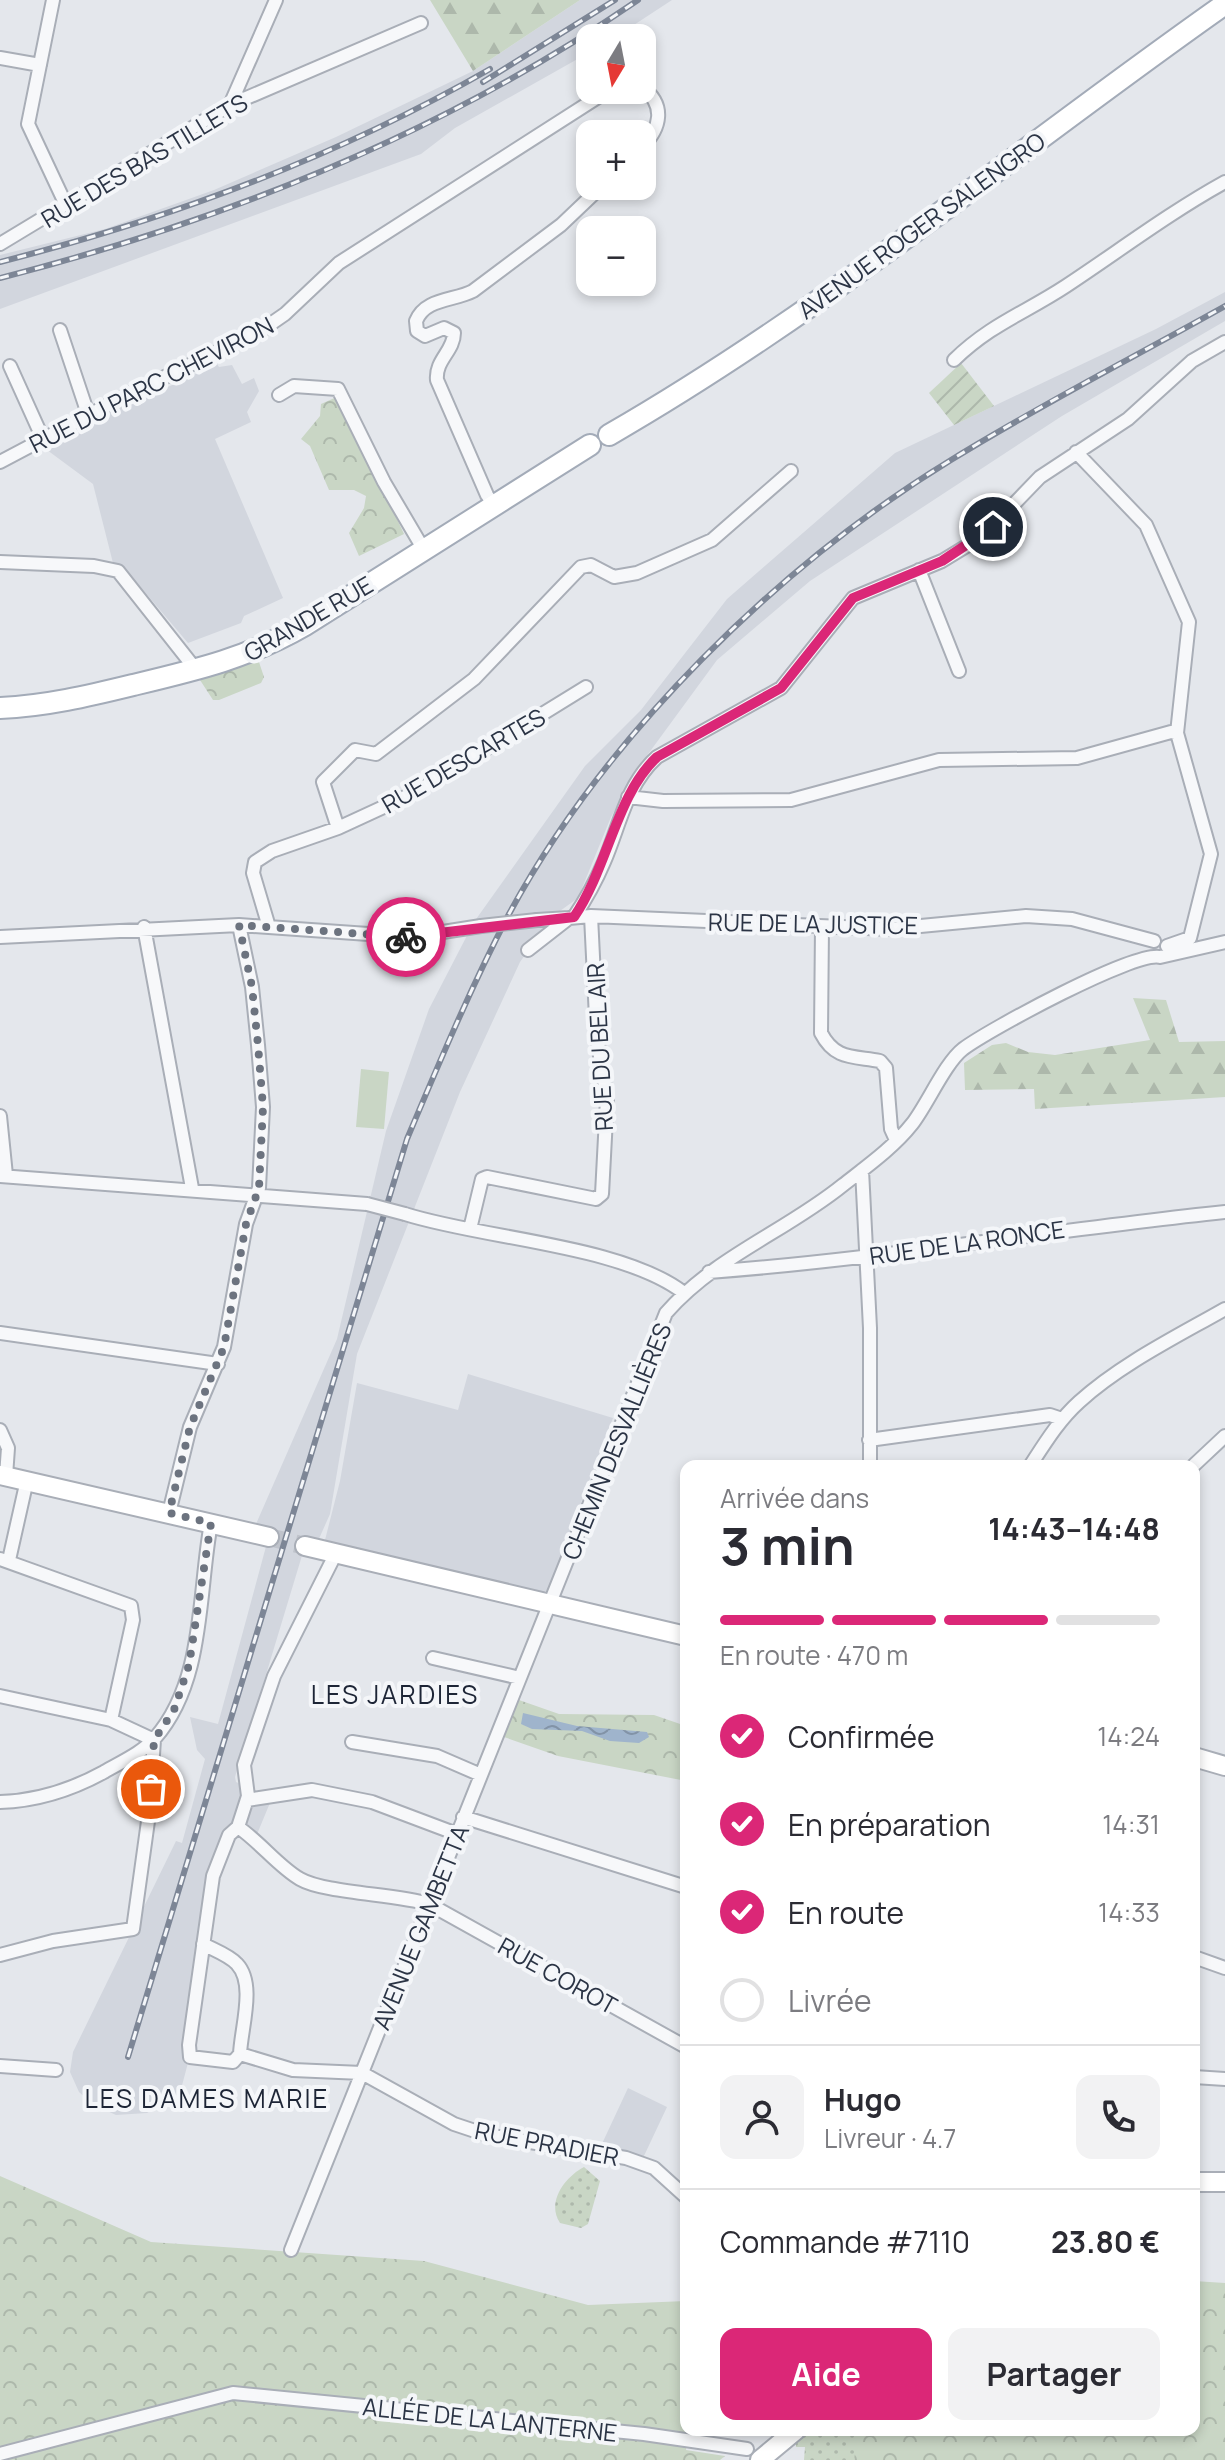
<!DOCTYPE html>
<html lang="fr">
<head>
<meta charset="utf-8">
<style>
	:root { --surface:#fff; --page:#f2f2f3; --text:#2b2b33; --muted:#7c7c81; --line:#e1e1e2; --accent:#db2777 }
	body { margin:0; font-family:Manrope,sans-serif; background:var(--page); color:var(--text); height:100vh; display:flex; flex-direction:column; font-size:30px; white-space:nowrap }
	* { box-sizing:border-box; margin:0 }
	p { font-size:26px; color:var(--muted) }
	.icon { flex:none; width:44px; height:44px; fill:none; stroke:currentColor; stroke-width:2; stroke-linecap:round; stroke-linejoin:round }
	.map { position:relative; flex:1; overflow:hidden }
	.panel { position:absolute; left:680px; top:1460px; width:520px; height:976px; display:flex; flex-direction:column; background:var(--surface); border-radius:16px; box-shadow:0 4px 12px #0003 }
	.panel>* { flex:none }
	.needle { width:52px; rotate:190deg }
	.tools { position:absolute; left:576px; top:24px; display:grid; gap:16px }
	.tools a { display:grid; place-items:center; width:80px; height:80px; border-radius:16px; background:var(--surface); box-shadow:0 4px 12px #0003; font-size:40px }
	.pin { position:absolute; display:grid; place-items:center; width:68px; height:68px; color:#fff; margin:-34px; border:4px solid #fff; border-radius:50%; box-shadow:0 2px 8px #0007 }
	.courier { position:absolute; display:grid; place-items:center; width:80px; height:80px; margin:-40px; border:6px solid #db2777; border-radius:50%; background:#fff; color:#222; box-shadow:0 2px 10px #0007 }
	.head em { font-style:normal; font-weight:700 }
	.head div { display:flex; flex-direction:column-reverse }
	.head { display:flex; align-items:center; justify-content:space-between; height:136px; padding:0 40px }
	h1 { font-size:52px; font-weight:700; line-height:60px }
	.bar { display:grid; grid-template-columns:repeat(4,1fr); gap:12px 8px; align-content:center; height:96px; padding:0 40px }
	.bar i { height:10px; border-radius:6px; background:var(--line) }
	.bar .on { background:var(--accent) }
	.bar p { grid-column:span 4 }
	.line { display:flex; align-items:center; gap:20px; padding:0 40px; border-top:2px solid var(--line) }
	.line div { flex:1 }
	.round { display:grid; place-items:center; flex:none; width:84px; height:84px; border-radius:16px; background:var(--page) }
	ol { padding:0 40px; list-style:none }
	li { display:flex; align-items:center; gap:24px; height:88px }
	li p { margin-inline-start:auto }
	li .icon { padding:8px; border-radius:50%; background:var(--accent); color:#fff; stroke-width:4 }
	li:last-child { color:var(--muted) }
	li i { width:44px; height:44px; border:4px solid var(--line); border-radius:50% }
	.action { display:flex; gap:16px; margin-top:auto; padding:16px 40px }
	.action a { flex:1; height:92px; border-radius:16px; background:var(--accent); color:#fff; font-size:32px; font-weight:700; line-height:92px; text-align:center }
	.action a+a { background:var(--page); color:var(--text) }
	.map>svg:first-child { display:block }
	.built { fill:#d2d6de }
	.grass { fill:url(#grass-dots) }
	.forest { fill:url(#forest-firs) }
	.park { fill:url(#park-crowns) }
	.garden { fill:url(#garden-furrows) }
	.pitch { fill:#c9d6c5 }
	.water { fill:url(#water-waves) }
	.lines { fill:none; stroke-linecap:round; stroke-linejoin:round }
	.secondary-tunnel { stroke:#bfc3cb; stroke-width:18; stroke-dasharray:18 9; stroke-linecap:butt }
	.minor-casing { stroke:#a9aeb7; stroke-width:16 }
	.secondary-casing { stroke:#a9aeb7; stroke-width:22 }
	.primary-casing { stroke:#a3abb8; stroke-width:24 }
	.minor { stroke:#f7f8fa; stroke-width:12 }
	.secondary { stroke:#fff; stroke-width:18 }
	.primary { stroke:#fff; stroke-width:20 }
	.rail-casing { stroke:#7d8696; stroke-width:6 }
	.rail { stroke:#f4f6f9; stroke-width:3; stroke-dasharray:9; stroke-linecap:butt }
	.minor-bridge-casing { stroke:#a9aeb7; stroke-width:16; stroke-linecap:butt }
	.minor-bridge { stroke:#f7f8fa; stroke-width:12 }
	.done { stroke:#6c737f; stroke-width:8; stroke-dasharray:0 14.4 }
	.route { stroke:#db2777; stroke-width:10 }
	.labels { text-anchor:middle; dominant-baseline:central; stroke-width:8; stroke-linejoin:round; paint-order:stroke }
	.street-label { font-size:24px; fill:#2b3445; stroke:#f4f6f9 }
	.neighbourhood-label { font-size:26px; letter-spacing:2px; fill:#1d2536; stroke:#f4f6f9 }
</style>
</head>
<body>
<div class="map">
<svg width="1225" height="2460" viewBox="0 0 1225 2460">
	<defs>
		<pattern id="grass-dots" width="8" height="8" patternUnits="userSpaceOnUse" patternTransform="scale(2)"><rect width="8" height="8" fill="#c9d6c5"/><path d="M2 2h.1M6 6h.1" fill="none" stroke="#adb8ab" stroke-width="1.8" stroke-linecap="round"/></pattern>
		<pattern id="forest-firs" width="22" height="20" patternUnits="userSpaceOnUse" patternTransform="scale(2)"><rect width="22" height="20" fill="#c9d6c5"/><path d="M5 1l3.5 6h-7zM16 11l3.5 6h-7z" fill="#adb8ab"/></pattern>
		<pattern id="park-crowns" width="20" height="18" patternUnits="userSpaceOnUse" patternTransform="scale(2)"><rect width="20" height="18" fill="#c9d6c5"/><path d="M2 6a3 3 0 1 1 6 0M12 15a3 3 0 1 1 6 0" fill="none" stroke="#adb8ab"/></pattern>
		<pattern id="garden-furrows" width="10" height="10" patternUnits="userSpaceOnUse" patternTransform="scale(2)"><rect width="10" height="10" fill="#c9d6c5"/><path d="M-1 1l2-2M0 10L10 0M9 11l2-2" fill="none" stroke="#adb8ab"/></pattern>
		<pattern id="water-waves" width="16" height="10" patternUnits="userSpaceOnUse" patternTransform="scale(2)"><rect width="16" height="10" fill="#9fb4cc"/><path d="M0 5q4-4 8 0t8 0" fill="none" stroke="#8293a7"/></pattern>
	</defs>
	<rect width="100%" height="100%" fill="#e4e7ec"/>
	<path class="built" d="M580 0H672L614 38H590V52L455 128 421 154 0 309V255L105 229 214 190 336 137 473 71Z
		M1225 292V321L1062 416 810 581 717 660 643 761 611 817 578 898 553 916 520 962 460 1092 357 1354 330 1514 318 1541 307 1539 235 1777 236 1782 272 1798 255 1839 229 1829 209 1881 189 2059 180 2093 147 2113 116 2115 92 2104 79 2092 70 2072 73 2052 176 1841 182 1843 205 1759 197 1750 190 1717 218 1724 271 1528 256 1524 337 1339 386 1131 429 1009 474 922 585 766 641 710 727 599 895 453 1156 329Z
		M217 364 219 367 232 365 242 384 254 378 259 391 247 412 251 422 215 439 283 598 244 616 241 623 188 643 126 570 113 563 93 484 43 447 138 397 140 400Z
		M468 1374 613 1418 548 1590 542 1593 325 1540 340 1481 357 1383 458 1410Z
		M628 2088 667 2107 643 2158 600 2148Z"/>
	<path class="grass" d="M584 2167 600 2181 588 2224 581 2228 560 2223C546 2202 565 2177 584 2167Z
		M807 2430H851L858 2439 1083 2460H804L805 2447H796V2439Z"/>
	<path class="forest" d="M430 0H580L473 71Z
		M1133 998 1166 1000 1179 1042 1225 1041V1097L1035 1109 1034 1089 965 1090 964 1063 992 1045 1006 1043 1028 1052 1055 1055 1150 1040Z"/>
	<path class="park" d="M339 396 404 534 359 556 349 533 364 508 366 496 354 490H329L310 446 301 439 320 416 321 404Z
		M258 659 264 677 261 683 219 700H213L200 680Z
		M519 1700 559 1714 654 1715 686 1726V1781L558 1756 504 1737Z
		M0 2176 151 2242 424 2261 588 2305 686 2301V2430H689L686 2450 725 2456 720 2460H0Z
		M1194 2281 1225 2283V2460H854L857 2439 851 2430H1194Z"/>
	<path class="garden" d="M961 363 994 406 954 425 929 393Z"/>
	<path class="pitch" d="M361 1069 389 1072 384 1129 356 1127Z"/>
	<path class="water" d="M523 1713 577 1726 647 1732 649 1737 639 1743 610 1741 582 1731 532 1729 521 1724Z"/>
	<g class="lines">
		<path class="secondary-tunnel" d="M269 1537 305 1546"/>
		<g class="minor-casing">
			<path id="minor" d="M53 0 28 124 66 205
				M0 58 40 65
				M642 87C666 105 661 128 642 147
				M230 105 276 0
				M0 244 230 105 421 23
				M60 330 89 417
				M954 360C991 324 1025 313 1066 286 1119 251 1169 213 1225 182
				M10 366 43 439
				M279 395 294 386 338 389 384 482 424 550
				M1076 452 1146 525 1189 622 1177 733 1211 854 1190 938
				M0 462 123 397 259 332 285 314 339 263 609 90
				M495 507 487 495 437 380C435 360 454 351 454 333L444 328 425 336 417 331 416 321C425 298 454 301 473 291L561 225 602 186
				M0 562 94 566 118 571 197 671
				M919 570 959 671
				M628 797 663 801 791 800 939 760 1077 758 1171 732 1177 733
				M338 828 416 792 586 687
				M574 917C586 899 596 881 604 862 620 825 626 785 657 757L781 688 853 598 942 561 983 536 1040 477 1128 419 1192 361 1225 342
				M537 920 569 918
				M144 927 192 1188
				M269 927 253 873 255 862 272 851 338 828 323 782 355 750 376 754 474 679 581 567 591 565 614 577 637 573 712 540 791 471
				M822 927 821 1033C835 1060 853 1056 880 1061L886 1068 891 1129 896 1140
				M0 937 239 925 411 937 481 926
				M1167 946 1190 938
				M528 950 569 918 591 916 889 929 1026 916 1072 919 1154 941
				M0 1116 6 1175
				M862 1170 870 1328V1466
				M0 1176 367 1204
				M405 1214C483 1239 622 1245 684 1293
				M470 1229 482 1179 487 1177 596 1199 602 1194 607 1099 597 1038 591 916
				M709 1272C882 1259 1053 1230 1225 1212
				M0 1333 218 1364
				M0 1430 8 1448 6 1476
				M869 1440 1050 1415 1062 1419
				M1030 1466C1045 1443 1059 1420 1079 1402 1121 1364 1176 1337 1225 1309
				M1193 1466 1225 1436
				M169 1513 190 1427 224 1347 246 1224 259 1188 263 1107 258 1045 252 987 239 925
				M0 1559 131 1606 133 1620 111 1720
				M9 1560 27 1480
				M433 1658 520 1678
				M0 1696 111 1720 154 1740
				M352 1742 437 1756 481 1775
				M247 1800 312 1790 372 1802 457 1834
				M0 1802C36 1801 73 1789 104 1772 121 1762 142 1753 155 1738 205 1681 198 1593 211 1523
				M463 1817 686 1887
				M238 1827C260 1842 279 1867 300 1879 324 1893 395 1894 429 1904L686 2047
				M203 1944C214 1950 229 1955 237 1964 256 1984 241 2028 240 2054
				M0 1955 53 1941 133 1929 149 1814 154 1740
				M1194 1957 1225 1968
				M240 2054 233 2062 190 2057 189 2045 213 1876 229 1835 238 1827 248 1796 244 1765 274 1676 336 1553
				M240 2054 293 2070 362 2073
				M0 2066 56 2070
				M362 2073 454 2124 487 2135 626 2158 654 2168 686 2197
				M1194 2077 1225 2079
				M291 2250 666 1313C716 1256 785 1232 843 1185 866 1167 894 1147 912 1124 927 1105 945 1063 963 1049 990 1029 1134 951 1160 957L1225 942
				M0 2454 233 2393 644 2434 747 2449"/>
		</g>
		<g class="secondary-casing">
			<path id="secondary" d="M0 1475 269 1537
				M305 1546 686 1636
				M1194 1757 1225 1766
				M1194 2182H1225
				M760 2460 796 2430"/>
		</g>
		<g class="primary-casing">
			<path id="primary" d="M609 435C826 310 1020 148 1225 4
				M0 708C46 706 88 696 133 685 196 670 248 658 305 625L590 445"/>
		</g>
		<use href="#minor" class="minor"/>
		<use href="#secondary" class="secondary"/>
		<use href="#primary" class="primary"/>
		<g class="rail-casing">
			<path id="rail" d="M483 82 615 0
				M0 262C170 219 337 157 490 69
				M0 278C228 220 444 133 638 0
				M128 2057 407 1139C439 1063 471 987 509 914 605 736 779 565 951 460 1040 405 1134 357 1225 306"/>
		</g>
		<use href="#rail" class="rail"/>
		<g class="minor-bridge-casing">
			<path id="minor-bridge" d="M481 926 537 920
				M367 1204 405 1214"/>
		</g>
		<use href="#minor-bridge" class="minor-bridge"/>
	</g>
	<g class="lines">
		<path class="done" d="M151 1789 154 1740 174 1710 189 1665 211 1523 169 1513 190 1427 224 1347 246 1224 259 1188 263 1107 258 1045 252 987 239 925 406 937"/>
		<path class="route" d="M406 937 574 917C608 867 616 795 657 757L781 688 853 598 942 561 993 527"/>
	</g>
	<g class="labels">
		<g class="street-label">
			<text transform="translate(144 160) rotate(-31)">RUE DES BAS TILLETS</text>
			<text transform="translate(921 225) rotate(-36)">AVENUE ROGER SALENGRO</text>
			<text transform="translate(151 384) rotate(-27)">RUE DU PARC CHEVIRON</text>
			<text transform="translate(308 618) rotate(-30)">GRANDE RUE</text>
			<text transform="translate(463 760) rotate(-30)">RUE DESCARTES</text>
			<text transform="translate(813 923) rotate(1)">RUE DE LA JUSTICE</text>
			<text transform="translate(599 1047) rotate(-93)">RUE DU BEL AIR</text>
			<text transform="translate(967 1242) rotate(-8)">RUE DE LA RONCE</text>
			<text transform="translate(616 1441) rotate(-68)">CHEMIN DESVALLIÈRES</text>
			<text transform="translate(420 1927) rotate(-68)">AVENUE GAMBETTA</text>
			<text transform="translate(558 1975) rotate(29)">RUE COROT</text>
			<text transform="translate(547 2143) rotate(11)">RUE PRADIER</text>
			<text transform="translate(490 2419) rotate(6)">ALLÉE DE LA LANTERNE</text>
		</g>
		<g class="neighbourhood-label">
			<text x="395" y="1694">LES JARDIES</text>
			<text x="207" y="2098">LES DAMES MARIE</text>
		</g>
	</g>
</svg>
<div class="tools">
<a><svg class="needle" viewBox="-14 -14 28 28"><path d="M0-13l5 13h-10z" fill="#e53935"/><path d="M0 13l5-13h-10z" fill="#7c7c81"/></svg></a>
<a>+</a>
<a>−</a>
</div>
<div class="pin" style="left:151px;top:1789px;background:#ea580c"><svg class="icon" aria-label="bag" viewBox="0 0 24 24"><path d="M5 8h14l-1 12H6zM9 8a3 3 0 0 1 6 0"/></svg></div>
<div class="pin" style="left:993px;top:527px;background:#1f2937"><svg class="icon" aria-label="home" viewBox="0 0 24 24"><path d="M3 11l9-7 9 7M6 9v11h12V9"/></svg></div>
<div class="courier" style="left:406px;top:937px"><svg class="icon" aria-label="bike" viewBox="0 0 24 24"><circle cx="6" cy="16" r="4"/><circle cx="18" cy="16" r="4"/><path d="M6 16l4-8h5l3 8M10 8l3 8H6M13 5h3"/></svg></div>
<section class="panel">
<div class="head"><div><h1>3 min</h1><p>Arrivée dans</p></div><em>14:43–14:48</em></div>
<div class="bar"><i class="on"></i><i class="on"></i><i class="on"></i><i></i><p>En route · 470 m</p></div>
<ol>
<li><svg class="icon" aria-label="check" viewBox="0 0 24 24"><path d="M5 12l5 5 9-10"/></svg>Confirmée<p>14:24</p></li>
<li><svg class="icon" aria-label="check" viewBox="0 0 24 24"><path d="M5 12l5 5 9-10"/></svg>En préparation<p>14:31</p></li>
<li><svg class="icon" aria-label="check" viewBox="0 0 24 24"><path d="M5 12l5 5 9-10"/></svg>En route<p>14:33</p></li>
<li><i></i>Livrée</li>
</ol>
<div class="line" style="height:144px"><a class="round"><svg class="icon" aria-label="person" viewBox="0 0 24 24"><circle cx="12" cy="8" r="4"/><path d="M4 21q1-7 8-7t8 7"/></svg></a><div><b>Hugo</b><p>Livreur · 4.7</p></div><a class="round"><svg class="icon" aria-label="phone" viewBox="0 0 24 24"><path d="M5 4h4l2 5-3 2q2 4 5 5l2-3 5 2v4C11 20 4 13 5 4z"/></svg></a></div>
<div class="line" style="height:104px"><div>Commande #7110</div><b>23.80 €</b></div>
<div class="action"><a>Aide</a><a>Partager</a></div>
</section>
</div>
</body>
</html>
